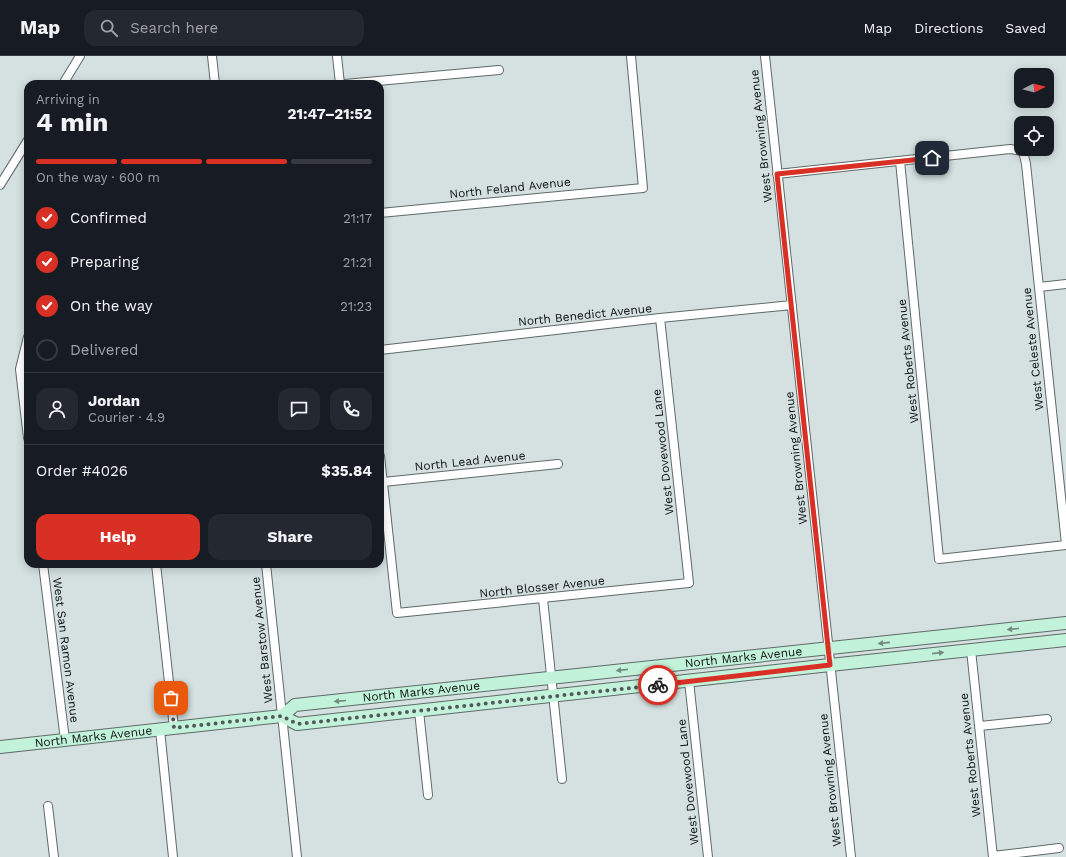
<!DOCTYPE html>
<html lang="en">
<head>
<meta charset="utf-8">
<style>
	:root { --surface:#171b24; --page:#242831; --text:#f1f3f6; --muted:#9ea1a6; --line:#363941; --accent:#d93025 }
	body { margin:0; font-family:"Work Sans",sans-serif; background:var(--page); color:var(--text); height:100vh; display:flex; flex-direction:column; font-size:15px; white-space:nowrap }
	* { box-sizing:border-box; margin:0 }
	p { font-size:13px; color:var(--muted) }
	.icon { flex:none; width:22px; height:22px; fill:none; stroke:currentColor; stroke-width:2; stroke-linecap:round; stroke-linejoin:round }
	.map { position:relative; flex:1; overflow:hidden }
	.side { position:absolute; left:24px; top:24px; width:360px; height:488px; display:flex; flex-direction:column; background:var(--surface); border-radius:12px; box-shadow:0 2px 10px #0003 }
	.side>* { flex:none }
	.needle { width:26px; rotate:84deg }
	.controls { position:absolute; left:1014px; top:12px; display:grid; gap:8px }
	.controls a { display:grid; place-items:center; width:40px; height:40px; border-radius:8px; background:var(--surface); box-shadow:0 2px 10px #0003; font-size:20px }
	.pin { position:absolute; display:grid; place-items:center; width:34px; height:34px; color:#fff; margin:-17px; border-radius:8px; box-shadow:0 2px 6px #0006 }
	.courier { position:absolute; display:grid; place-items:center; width:40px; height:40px; margin:-20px; border:3px solid #d93025; border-radius:50%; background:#fff; color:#222; box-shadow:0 1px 5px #0007 }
	.overview em { font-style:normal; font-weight:700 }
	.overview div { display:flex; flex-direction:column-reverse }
	.overview { display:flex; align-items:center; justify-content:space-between; height:68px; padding:0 12px }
	h1 { font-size:26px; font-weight:700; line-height:30px }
	.bar { display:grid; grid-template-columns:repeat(4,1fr); gap:6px 4px; align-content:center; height:48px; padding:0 12px }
	.bar i { height:5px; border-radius:3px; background:var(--line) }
	.bar .current { background:var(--accent) }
	.bar p { grid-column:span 4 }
	.line { display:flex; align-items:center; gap:10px; padding:0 12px; border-top:1px solid var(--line) }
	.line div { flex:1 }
	.round { display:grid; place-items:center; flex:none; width:42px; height:42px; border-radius:12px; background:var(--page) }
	ol { padding:0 12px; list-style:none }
	li { display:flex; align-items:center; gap:12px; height:44px }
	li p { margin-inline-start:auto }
	li .icon { padding:4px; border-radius:50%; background:var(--accent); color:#fff; stroke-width:4 }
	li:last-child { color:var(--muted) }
	li i { width:22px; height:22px; border:2px solid var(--line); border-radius:50% }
	.primary-button { display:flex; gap:8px; margin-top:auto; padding:8px 12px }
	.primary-button a { flex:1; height:46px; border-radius:12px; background:var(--accent); color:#fff; font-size:16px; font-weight:700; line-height:46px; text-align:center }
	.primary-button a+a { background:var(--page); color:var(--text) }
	header { display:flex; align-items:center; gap:24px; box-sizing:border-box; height:56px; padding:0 20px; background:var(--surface); border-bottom:1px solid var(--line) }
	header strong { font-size:19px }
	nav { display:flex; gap:22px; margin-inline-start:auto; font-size:14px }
	.search { width:280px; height:36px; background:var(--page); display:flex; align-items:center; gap:10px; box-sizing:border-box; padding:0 14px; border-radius:12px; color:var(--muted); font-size:15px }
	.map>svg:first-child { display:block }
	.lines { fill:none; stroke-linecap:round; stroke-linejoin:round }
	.minor-casing { stroke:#5e6a68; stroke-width:10 }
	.secondary-casing { stroke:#5e6a68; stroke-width:14 }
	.minor { stroke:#fff; stroke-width:8 }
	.secondary { stroke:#c3f2da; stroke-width:12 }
	.oneway { fill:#718d7f }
	.done { stroke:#525a59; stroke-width:4; stroke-dasharray:0 7.2 }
	.route { stroke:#d93025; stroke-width:5 }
	.labels { text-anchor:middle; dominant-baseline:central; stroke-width:3; stroke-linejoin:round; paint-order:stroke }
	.street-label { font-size:12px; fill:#0c1110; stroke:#d4e1e0 }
</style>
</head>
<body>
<header>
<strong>Map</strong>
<div class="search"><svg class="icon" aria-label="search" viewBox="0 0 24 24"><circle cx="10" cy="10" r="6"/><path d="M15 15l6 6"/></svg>Search here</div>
<nav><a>Map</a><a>Directions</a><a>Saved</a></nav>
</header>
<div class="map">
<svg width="1066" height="801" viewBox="0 0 1066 801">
	<rect width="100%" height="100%" fill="#d4e1e0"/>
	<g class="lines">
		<g class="minor-casing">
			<path id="minor" d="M212 0 215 28
				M337 0 340 28
				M765 0 851 801
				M63 28 80 0
				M345 28 499 14
				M900 105 939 503 1066 489
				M777 118 1010 93 1023 95 1026 108 1066 488
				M0 129 28 84
				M380 157 643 132 631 0
				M1039 231 1066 228
				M28 281 20 313 28 382
				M380 294 660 262 792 249
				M380 400 397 557 689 527 660 262
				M383 426 558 408
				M43 508 65 684
				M156 508 174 672
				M266 508 297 801
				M543 543 562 723
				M971 594 993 801
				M689 625 708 801
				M419 655 428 739
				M980 670 1047 663
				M160 674 173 801
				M48 750 54 801
				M993 800 1059 792"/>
		</g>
		<g class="secondary-casing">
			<g id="secondary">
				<path id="s1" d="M282 660 295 649 1066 567"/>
				<path id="s2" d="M0 691 282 660 297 668 830 609 1066 584"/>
			</g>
		</g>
		<use href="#minor" class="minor"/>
		<use href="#secondary" class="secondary"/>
	</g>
	<defs><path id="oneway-solid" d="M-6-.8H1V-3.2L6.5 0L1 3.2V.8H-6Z"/></defs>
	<g class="oneway">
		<use href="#oneway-solid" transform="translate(1013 573) rotate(174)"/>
		<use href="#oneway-solid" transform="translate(884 587) rotate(174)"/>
		<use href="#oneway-solid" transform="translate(938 597) rotate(-6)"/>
		<use href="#oneway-solid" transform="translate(622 614) rotate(174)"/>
		<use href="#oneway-solid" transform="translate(340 645) rotate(175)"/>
	</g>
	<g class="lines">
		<path class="done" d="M171 642 174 672 282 660 297 668 658 629"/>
		<path class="route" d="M658 629 830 609 777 118 932 102"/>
	</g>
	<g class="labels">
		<g class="street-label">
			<text transform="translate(761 80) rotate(-96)">West Browning Avenue</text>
			<text transform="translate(510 132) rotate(-6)">North Feland Avenue</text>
			<text transform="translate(585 259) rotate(-6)">North Benedict Avenue</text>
			<text transform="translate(1033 293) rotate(-96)">West Celeste Avenue</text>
			<text transform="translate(908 305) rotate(-96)">West Roberts Avenue</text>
			<text transform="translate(663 396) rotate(-96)">West Dovewood Lane</text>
			<text transform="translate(796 402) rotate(-96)">West Browning Avenue</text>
			<text transform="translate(470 405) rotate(-6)">North Lead Avenue</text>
			<text transform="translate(542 531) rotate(-6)">North Blosser Avenue</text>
			<text transform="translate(262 584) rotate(-96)">West Barstow Avenue</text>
			<text transform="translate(66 594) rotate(83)">West San Ramon Avenue</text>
			<text stroke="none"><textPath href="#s1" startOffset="468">North Marks Avenue</textPath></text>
			<text stroke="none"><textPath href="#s1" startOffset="144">North Marks Avenue</textPath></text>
			<text stroke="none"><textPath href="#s2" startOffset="94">North Marks Avenue</textPath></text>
			<text transform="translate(970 699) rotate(-96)">West Roberts Avenue</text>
			<text transform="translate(830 724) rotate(-96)">West Browning Avenue</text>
			<text transform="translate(688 726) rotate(-96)">West Dovewood Lane</text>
		</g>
	</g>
</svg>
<div class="controls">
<a><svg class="needle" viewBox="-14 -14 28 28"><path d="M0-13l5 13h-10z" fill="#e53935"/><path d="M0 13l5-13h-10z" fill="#9ea1a6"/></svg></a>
<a><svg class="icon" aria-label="locate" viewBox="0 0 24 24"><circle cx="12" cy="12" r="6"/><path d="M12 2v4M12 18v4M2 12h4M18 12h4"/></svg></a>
</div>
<div class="pin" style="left:171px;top:642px;background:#ea580c"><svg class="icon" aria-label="bag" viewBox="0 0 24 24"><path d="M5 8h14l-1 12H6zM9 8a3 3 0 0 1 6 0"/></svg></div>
<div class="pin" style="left:932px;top:102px;background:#1f2937"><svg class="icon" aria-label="home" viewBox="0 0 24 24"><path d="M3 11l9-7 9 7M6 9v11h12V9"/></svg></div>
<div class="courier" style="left:658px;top:629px"><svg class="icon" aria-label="bike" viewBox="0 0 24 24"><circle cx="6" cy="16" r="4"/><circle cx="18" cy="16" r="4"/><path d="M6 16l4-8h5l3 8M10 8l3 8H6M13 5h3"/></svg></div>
<section class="side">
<div class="overview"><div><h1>4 min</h1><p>Arriving in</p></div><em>21:47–21:52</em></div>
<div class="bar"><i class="current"></i><i class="current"></i><i class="current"></i><i></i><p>On the way · 600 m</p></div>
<ol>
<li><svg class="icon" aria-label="check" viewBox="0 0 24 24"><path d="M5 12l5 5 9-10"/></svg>Confirmed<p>21:17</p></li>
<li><svg class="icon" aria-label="check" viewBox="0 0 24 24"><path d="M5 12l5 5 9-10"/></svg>Preparing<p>21:21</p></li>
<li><svg class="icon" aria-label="check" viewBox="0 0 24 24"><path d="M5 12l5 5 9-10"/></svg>On the way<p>21:23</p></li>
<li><i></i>Delivered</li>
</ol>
<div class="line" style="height:72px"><a class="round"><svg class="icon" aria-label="person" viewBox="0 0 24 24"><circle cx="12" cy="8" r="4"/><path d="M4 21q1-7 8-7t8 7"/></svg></a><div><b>Jordan</b><p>Courier · 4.9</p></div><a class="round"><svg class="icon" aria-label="chat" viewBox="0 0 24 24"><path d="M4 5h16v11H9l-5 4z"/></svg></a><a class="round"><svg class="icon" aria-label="phone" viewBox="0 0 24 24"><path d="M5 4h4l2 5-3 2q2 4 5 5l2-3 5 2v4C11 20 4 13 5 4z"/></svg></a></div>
<div class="line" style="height:52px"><div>Order #4026</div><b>$35.84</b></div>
<div class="primary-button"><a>Help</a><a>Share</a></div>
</section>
</div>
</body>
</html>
